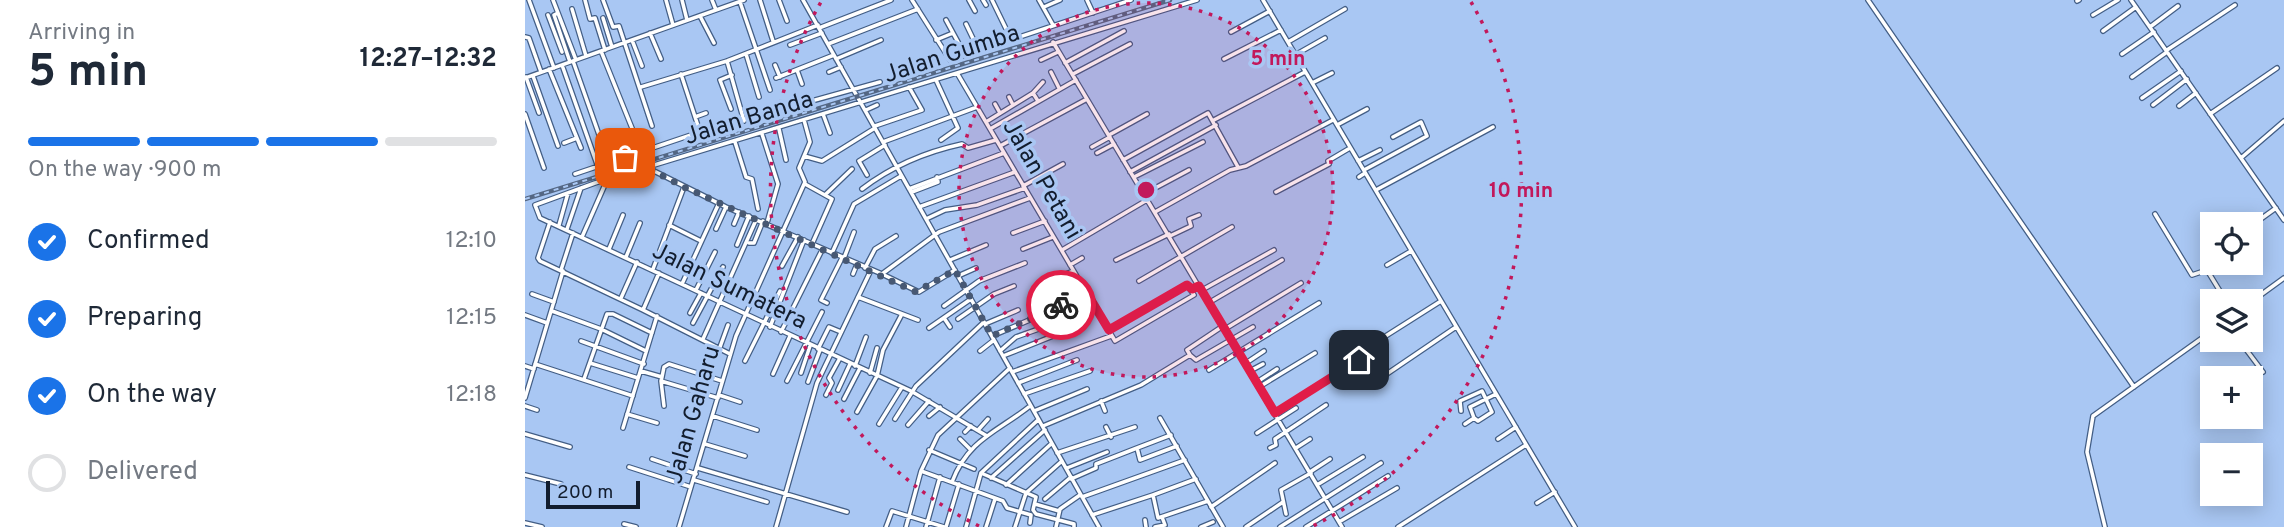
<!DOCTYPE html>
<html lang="en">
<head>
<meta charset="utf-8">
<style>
	:root { --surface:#fff; --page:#f2f2f3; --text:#1f2937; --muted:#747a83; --line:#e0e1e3; --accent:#1a73e8 }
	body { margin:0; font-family:Overpass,sans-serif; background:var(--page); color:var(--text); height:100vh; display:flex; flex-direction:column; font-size:26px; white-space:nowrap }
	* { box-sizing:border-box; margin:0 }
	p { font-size:23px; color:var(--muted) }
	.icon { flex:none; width:38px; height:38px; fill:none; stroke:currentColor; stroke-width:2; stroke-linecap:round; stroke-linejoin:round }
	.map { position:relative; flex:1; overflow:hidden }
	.sheet { display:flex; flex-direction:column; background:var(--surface); width:525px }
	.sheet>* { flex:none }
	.controls { position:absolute; left:1675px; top:212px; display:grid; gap:14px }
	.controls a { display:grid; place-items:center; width:63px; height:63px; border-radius:0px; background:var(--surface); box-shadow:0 4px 18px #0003; font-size:35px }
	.scale { position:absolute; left:21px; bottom:18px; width:94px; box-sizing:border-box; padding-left:7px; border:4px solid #121d2e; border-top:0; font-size:19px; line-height:24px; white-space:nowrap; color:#121d2e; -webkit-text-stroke:5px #a9c7f3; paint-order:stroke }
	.pin { position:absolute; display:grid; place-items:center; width:60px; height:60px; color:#fff; margin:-30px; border-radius:14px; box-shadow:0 4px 10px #0006 }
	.courier { position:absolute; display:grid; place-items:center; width:70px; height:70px; margin:-35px; border:5px solid #e11d48; border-radius:50%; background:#fff; color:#222; box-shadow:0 2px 9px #0007 }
	.head em { font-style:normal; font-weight:700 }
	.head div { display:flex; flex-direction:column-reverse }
	.head { display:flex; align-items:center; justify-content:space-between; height:119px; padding:0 28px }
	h1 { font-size:46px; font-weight:700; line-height:52px }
	.bar { display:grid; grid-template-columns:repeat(4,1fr); gap:10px 7px; align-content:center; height:84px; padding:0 28px }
	.bar i { height:9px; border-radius:5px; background:var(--line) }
	.bar .current { background:var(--accent) }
	.bar p { grid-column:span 4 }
	ol { padding:0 28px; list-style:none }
	li { display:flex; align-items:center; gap:21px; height:77px }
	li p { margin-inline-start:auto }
	li .icon { padding:7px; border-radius:50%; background:var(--accent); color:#fff; stroke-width:4 }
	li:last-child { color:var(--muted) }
	li i { width:38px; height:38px; border:4px solid var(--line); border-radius:50% }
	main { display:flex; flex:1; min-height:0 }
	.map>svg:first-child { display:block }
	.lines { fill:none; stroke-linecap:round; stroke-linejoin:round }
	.minor-casing { stroke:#435e85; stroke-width:6 }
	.minor { stroke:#fff; stroke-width:3.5 }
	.rail-casing { stroke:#546784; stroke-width:4.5 }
	.rail { stroke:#a9c7f3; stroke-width:2; stroke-dasharray:5; stroke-linecap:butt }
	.done { stroke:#475873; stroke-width:7; stroke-dasharray:0 12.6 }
	.route { stroke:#e11d48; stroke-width:9 }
	.ring { fill:none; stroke:#c2185b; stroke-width:3.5; stroke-dasharray:3.5 7 }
	.labels { text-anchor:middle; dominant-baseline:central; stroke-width:7; stroke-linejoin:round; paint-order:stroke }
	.street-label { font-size:24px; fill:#121d2e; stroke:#a9c7f3 }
	.centre { fill:#c2185b; stroke:#a9c7f3; stroke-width:3.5 }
	.ring-label { font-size:21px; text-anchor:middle; font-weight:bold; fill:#c2185b; stroke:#a9c7f3; stroke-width:7; stroke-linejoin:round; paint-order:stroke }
</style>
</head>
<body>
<main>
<section class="sheet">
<div class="head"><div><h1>5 min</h1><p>Arriving in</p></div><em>12:27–12:32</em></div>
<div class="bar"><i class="current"></i><i class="current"></i><i class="current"></i><i></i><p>On the way · 900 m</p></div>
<ol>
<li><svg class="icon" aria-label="check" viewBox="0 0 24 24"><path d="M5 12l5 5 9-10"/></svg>Confirmed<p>12:10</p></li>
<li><svg class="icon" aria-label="check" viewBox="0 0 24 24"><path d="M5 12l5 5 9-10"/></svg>Preparing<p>12:15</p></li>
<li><svg class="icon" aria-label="check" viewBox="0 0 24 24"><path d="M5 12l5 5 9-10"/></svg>On the way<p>12:18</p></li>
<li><i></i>Delivered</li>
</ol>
</section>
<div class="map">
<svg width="1759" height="527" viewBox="0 0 1759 527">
	<rect width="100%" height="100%" fill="#a9c7f3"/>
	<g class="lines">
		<g class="minor-casing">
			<path id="minor" d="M4 0 29 68
				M28 0 33 13 29 15 45 62
				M60 0 65 19 70 18 80 50
				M78 0 88 27 94 26 127 126
				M141 0 148 25
				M157 0 162 20
				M187 0 191 10
				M235 0 248 41
				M254 0 262 21
				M278 0 574 527
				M387 0 425 60 606 0
				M444 0 450 11
				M458 0 461 5
				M467 0 486 39
				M514 0 528 25
				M562 0 568 13
				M738 0 1050 527
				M1343 0 1609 387
				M1606 0 1759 220
				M1552 1 1554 0
				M215 2 245 90
				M519 7 535 0
				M47 9 61 56
				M33 13 51 60
				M23 15 37 52
				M1568 15 1593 0
				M175 16 189 43
				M78 18 87 47
				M421 20 440 55
				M441 24 454 51
				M1625 27 1653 6
				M294 28 366 0
				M1578 31 1611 7
				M706 32 745 11
				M125 33 136 59
				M0 37 4 38 16 72
				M107 40 117 66
				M411 40 428 33
				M528 42 817 527
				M763 42 820 9
				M303 44 393 9
				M265 45 297 33
				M1642 50 1710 5
				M76 51 123 168 201 207 357 274 414 232 505 198
				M221 54 234 97
				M1597 54 1629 32
				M770 55 800 38
				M311 59 356 40
				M699 59 756 30
				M516 60 533 52
				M48 61 84 163
				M202 61 219 121
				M540 63 599 31
				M37 65 73 167
				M250 65 255 77
				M24 69 56 148
				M272 70 277 84
				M304 72 316 67
				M526 72 534 88
				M432 73 590 341 669 295 662 285 584 330
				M156 74 175 132
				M548 74 605 44
				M8 76 33 146
				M1 77 14 113
				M1607 77 1642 52
				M0 78 219 0
				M251 78 309 55
				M411 80 433 128 416 140
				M787 83 807 73
				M116 87 202 61 293 25
				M508 93 518 82
				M484 97 488 105
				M1617 98 1656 71
				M470 104 475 113
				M1628 105 1662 79
				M1654 106 1671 93
				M206 109 195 80 207 75
				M341 110 352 105
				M0 114 19 168
				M298 114 305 133
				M1685 114 1752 68
				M170 117 181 113
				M689 120 780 72
				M461 122 508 93 513 101
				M812 125 842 109
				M350 126 397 110 384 87
				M254 129 261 160
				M465 129 551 80
				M237 134 253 184 242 223
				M584 135 622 114
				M210 142 221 177 227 179 233 209
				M358 142 452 107
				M39 143 52 138
				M475 146 562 99
				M567 147 585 137
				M572 153 589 144
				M279 156 297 161 350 128
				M1716 158 1759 121
				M598 160 683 113 713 167
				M833 161 855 150
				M839 170 902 136 896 122 868 137
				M605 172 691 125
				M50 174 175 132 355 82
				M342 175 334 161 360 145
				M609 177 678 142
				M834 177 840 173
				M280 184 307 199 287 244
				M498 186 538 164
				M337 189C367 166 400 152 437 144L443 148 471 140
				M384 189 479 153
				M851 190 968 127
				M387 192 413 182 412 177
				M751 192 804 164 803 161 825 148
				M301 194 327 169
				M619 194 664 170
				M394 207 490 172
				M630 212 705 170 721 166 808 120
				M1630 214 1667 275 1682 270 1701 301
				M401 219 420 210 452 205 500 188
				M25 222 13 258 15 261 118 310
				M209 224 214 212
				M34 225 43 193
				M144 225 176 241
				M1726 226 1751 208
				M42 229 56 188
				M191 229 201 207
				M488 233 520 221
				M645 236 666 226 664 219 674 215
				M57 237 82 180
				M224 243H229L238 221
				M212 245 224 216
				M84 249 98 215
				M498 249 528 237
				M537 250 622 200
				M307 253 329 204 376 176
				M101 257 115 223
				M319 258 329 232
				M425 260 461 245
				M591 260 644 234
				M545 265 557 258
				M862 265 886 251
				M257 266 273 237
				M340 268 350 249 371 236
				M128 269 159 187
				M36 270 48 233
				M134 273 118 310 205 354
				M328 274 332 264
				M357 274 394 292 430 270
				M433 276 451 268
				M536 276 548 271
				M614 281 707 227
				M157 284 194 203
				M171 290 190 252
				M677 290 749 250
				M7 294 29 302
				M333 297 393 320
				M96 298 112 262
				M685 302 757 260
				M1726 302 1759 278
				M302 303 296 300 317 258
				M419 306 454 281 500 263
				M27 311 76 329 121 351
				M165 313 176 293
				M0 315 22 323
				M419 318 425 327
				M433 319 469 294 489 286
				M168 323 198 267
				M460 324 493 310
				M245 327 279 240
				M404 328 446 299
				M700 329 776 283
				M256 332 297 250
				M1726 335 1729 333
				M467 336 563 295
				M178 339 231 220
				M1718 340 1717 344 1738 372
				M56 341 119 364
				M195 347 203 325
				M293 349 304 327 316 332
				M455 351 469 340
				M475 351 491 337 539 320
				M837 351 916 301
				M665 355 662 350 698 326
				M478 356 543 330
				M220 361 255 291
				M65 363 113 378
				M721 363 739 351
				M10 364 108 396
				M0 366 9 369
				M330 366 341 337
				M684 370 794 303
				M116 371 137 377 136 381 193 398
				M725 371 738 364
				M487 372 586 336
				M276 373 285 346
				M345 373 352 348
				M248 374 265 336
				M137 377 139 367 144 364 197 381
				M59 379 82 314H88L127 333
				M136 381 139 406
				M262 381 297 312
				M283 382 295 350
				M732 382 752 369
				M850 382 931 327
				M493 383 552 360
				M734 387 790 353
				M313 390 325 364
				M499 394 565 371
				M194 395 215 402
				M301 395 307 383 304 378 315 358
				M0 398 38 271
				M319 399 335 368
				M576 401 580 411
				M0 406 12 410
				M509 411 562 389
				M936 411 935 401 957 391 967 412 953 421 949 418
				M332 412 352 376 358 350 377 314
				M750 413 834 360
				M102 414 132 423
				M188 416 232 430
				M404 416 415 407
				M635 418 698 527
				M370 419 391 386 459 322
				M354 424 377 387
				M940 424 949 418 945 407 971 394
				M383 425 404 401
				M518 426 616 385 665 355 671 360 728 327
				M581 427 586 437
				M98 428 132 316
				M454 429 463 419
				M440 432 446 426
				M732 433 771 408
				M0 434 45 447
				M462 436 386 391 15 218 10 205 70 183 672 0
				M435 439 446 450
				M973 439 991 427
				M180 444 220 456
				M612 448 646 435
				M745 448 751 445 750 439 801 405
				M771 448 785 439
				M404 450 449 469
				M532 453 610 427
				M127 459 171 474
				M104 467 166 487
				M173 468 322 512
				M542 468 582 452
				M396 471 478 501 482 508 506 515 505 523
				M785 472 805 459
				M456 473 513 420
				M0 475 36 484
				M466 478 520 430
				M546 479 571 468V464L612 448 615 460 652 446
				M169 480 242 502
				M427 482C443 439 474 431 505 406
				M481 485 526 444
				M792 485 838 457
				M628 495 671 479
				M557 497 660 460
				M520 499 546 477
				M1012 503 1030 492
				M510 504 534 511
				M686 507 750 463
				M761 514 756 490 786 473
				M567 515 628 495 633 518 683 501
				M620 520 621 527
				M814 522 872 488
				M0 523 17 527
				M99 524 111 527
				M154 527 211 336 280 182 274 168 285 142 279 120
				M251 527 292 383 346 270
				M361 527 367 511 419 527
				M381 527 396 471 413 435 485 368
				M401 527 415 477
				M421 527 434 484
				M441 527 456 473 511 497 508 510 511 514 549 524V527
				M461 527 470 499
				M490 527 501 493 537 461
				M531 527 535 509 555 495
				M630 527 640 525 637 517
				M676 527 688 522
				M721 527 758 502
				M755 527 856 463
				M781 527 863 476
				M873 527 1001 445
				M1580 527 1562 452 1568 416 1687 331"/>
		</g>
		<use href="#minor" class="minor"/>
		<g class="rail-casing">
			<path id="rail" d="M0 199 645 0"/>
		</g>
		<use href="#rail" class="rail"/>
	</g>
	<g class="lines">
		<path class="done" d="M100 158 116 153 123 168 159 187 391 292 430 270 467 336 536 305"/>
		<path class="route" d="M536 305 563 295 584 330 662 285 667 289 674 286 750 413 834 360"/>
	</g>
	<circle cx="621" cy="190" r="187" fill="#c2185b" fill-opacity=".12"/>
	<g class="ring">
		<circle cx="621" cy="190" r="187"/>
		<path d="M454 526A375 375 0 0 1 296 2M946 2A375 375 0 0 1 788 526"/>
	</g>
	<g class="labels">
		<g class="street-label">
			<text transform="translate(427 55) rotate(-18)">Jalan Gumba</text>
			<text transform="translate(224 119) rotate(-17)">Jalan Banda</text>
			<text transform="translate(516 180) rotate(60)">Jalan Petani</text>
			<text transform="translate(204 287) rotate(26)">Jalan Sumatera</text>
			<text transform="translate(169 415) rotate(-74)">Jalan Gaharu</text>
		</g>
	</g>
	<circle cx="621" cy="190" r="10" class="centre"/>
	<g class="ring-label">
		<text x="753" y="65">5 min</text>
		<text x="996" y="197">10 min</text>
	</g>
</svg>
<div class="controls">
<a><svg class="icon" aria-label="locate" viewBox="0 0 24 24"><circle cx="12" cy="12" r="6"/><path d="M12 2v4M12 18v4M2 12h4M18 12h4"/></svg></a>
<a><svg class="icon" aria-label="layers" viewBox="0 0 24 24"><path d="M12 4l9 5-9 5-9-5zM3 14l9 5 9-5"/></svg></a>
<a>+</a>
<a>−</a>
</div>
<div class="scale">200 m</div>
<div class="pin" style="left:100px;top:158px;background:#ea580c"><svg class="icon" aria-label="bag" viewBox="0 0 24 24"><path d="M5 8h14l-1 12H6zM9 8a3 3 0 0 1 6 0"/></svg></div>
<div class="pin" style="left:834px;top:360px;background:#1f2937"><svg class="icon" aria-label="home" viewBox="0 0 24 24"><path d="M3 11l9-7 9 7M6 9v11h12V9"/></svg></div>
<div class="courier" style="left:536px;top:305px"><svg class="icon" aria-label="bike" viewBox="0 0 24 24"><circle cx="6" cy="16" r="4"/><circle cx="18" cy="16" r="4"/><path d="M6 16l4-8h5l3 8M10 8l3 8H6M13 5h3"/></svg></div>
</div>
</main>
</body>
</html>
